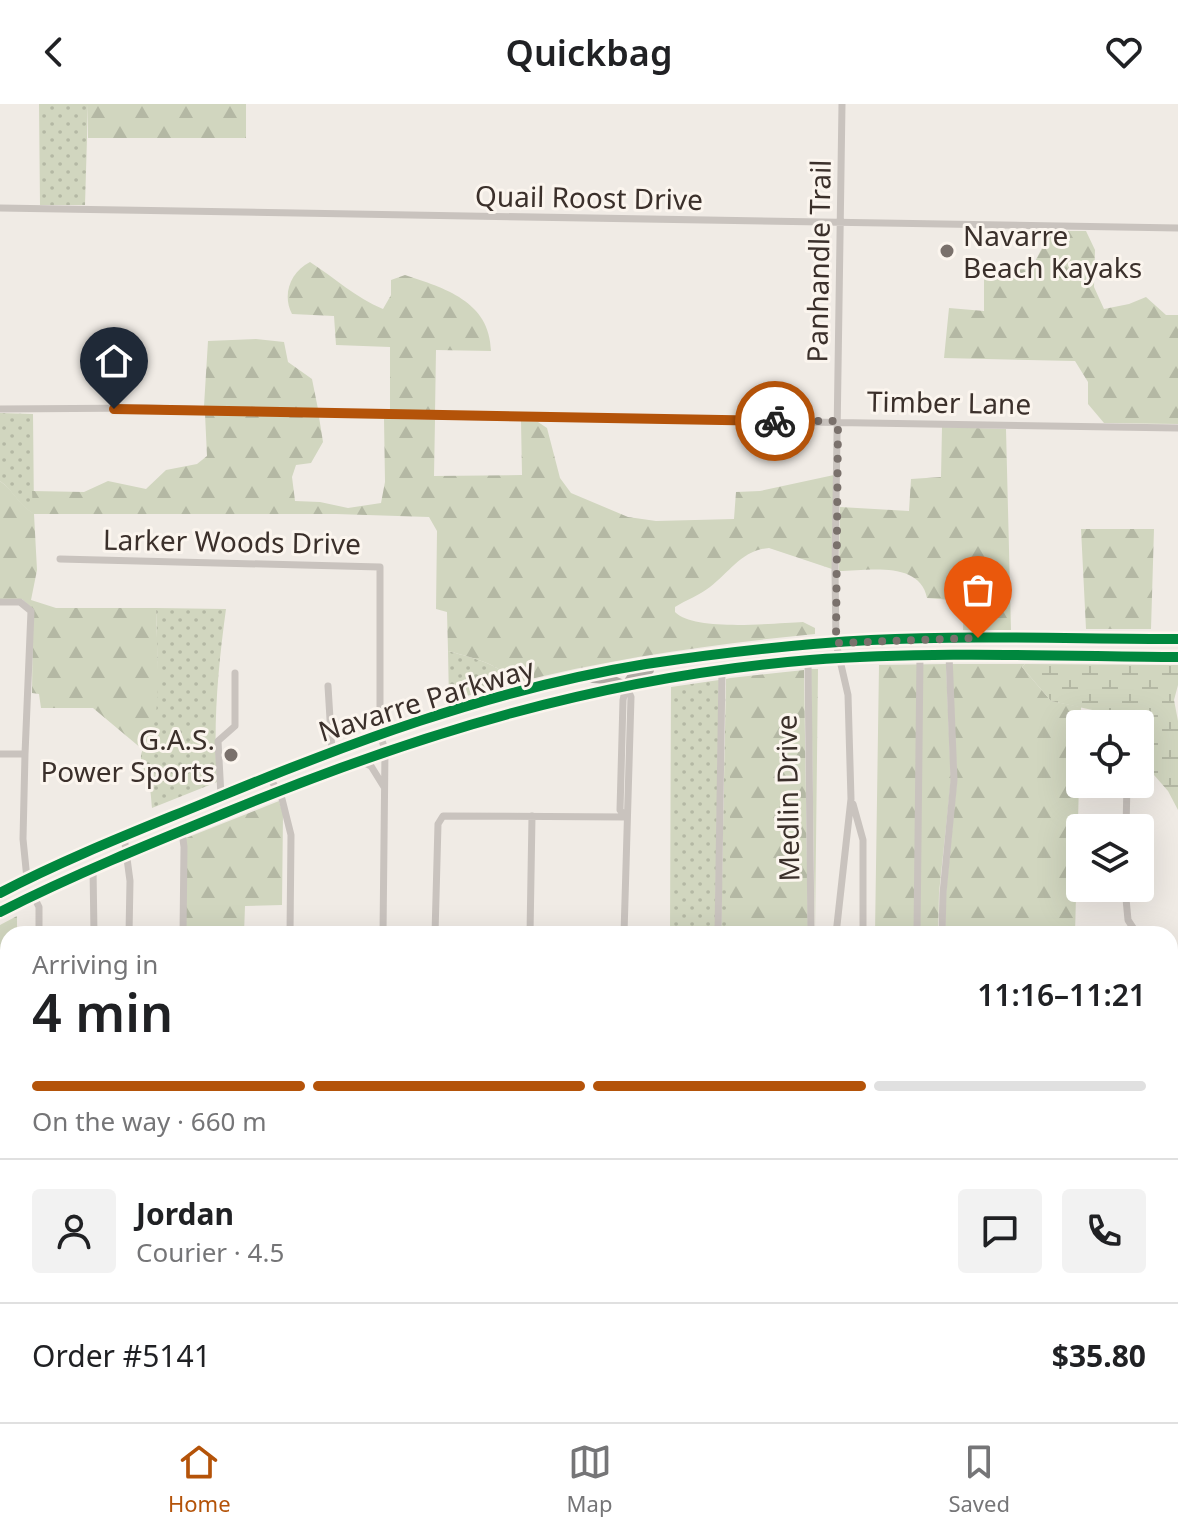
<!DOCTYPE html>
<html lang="en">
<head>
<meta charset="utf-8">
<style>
	:root { --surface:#fff; --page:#f2f2f2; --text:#202124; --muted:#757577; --line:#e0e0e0; --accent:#b45309 }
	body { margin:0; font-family:"Noto Sans",sans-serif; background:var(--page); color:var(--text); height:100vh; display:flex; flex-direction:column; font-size:30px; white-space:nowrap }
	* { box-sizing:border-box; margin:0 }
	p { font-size:26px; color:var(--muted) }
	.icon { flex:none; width:44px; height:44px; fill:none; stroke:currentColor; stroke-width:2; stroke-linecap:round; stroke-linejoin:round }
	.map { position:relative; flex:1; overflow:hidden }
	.panel { position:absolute; left:0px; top:822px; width:1178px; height:496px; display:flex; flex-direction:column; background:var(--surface); border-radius:24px 24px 0 0; box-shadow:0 8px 32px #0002 }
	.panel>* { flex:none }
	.fabs { position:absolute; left:1066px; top:606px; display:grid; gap:16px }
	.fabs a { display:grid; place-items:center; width:88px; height:88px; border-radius:8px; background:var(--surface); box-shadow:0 8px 32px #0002; font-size:40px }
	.pin { position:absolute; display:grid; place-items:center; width:68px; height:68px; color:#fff; margin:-82px -34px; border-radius:50% 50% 50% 0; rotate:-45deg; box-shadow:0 0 8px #0007 }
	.pin .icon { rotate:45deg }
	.courier { position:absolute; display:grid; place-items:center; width:80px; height:80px; margin:-40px; border:6px solid #b45309; border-radius:50%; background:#fff; color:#222; box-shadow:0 2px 10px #0007 }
	.summary em { font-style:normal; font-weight:600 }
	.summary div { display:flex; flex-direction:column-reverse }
	.summary { display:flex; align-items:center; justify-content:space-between; height:136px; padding:0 32px }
	h1 { font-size:52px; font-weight:600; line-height:60px }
	.bar { display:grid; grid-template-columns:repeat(4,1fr); gap:12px 8px; align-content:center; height:96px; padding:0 32px }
	.bar i { height:10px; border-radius:6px; background:var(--line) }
	.bar .on { background:var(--accent) }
	.bar p { grid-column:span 4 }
	.line { display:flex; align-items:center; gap:20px; padding:0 32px; border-top:2px solid var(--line) }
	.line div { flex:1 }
	.round { display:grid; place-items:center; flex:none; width:84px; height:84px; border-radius:8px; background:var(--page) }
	header { display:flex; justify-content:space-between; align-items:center; height:104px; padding:0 32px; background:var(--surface); font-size:36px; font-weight:600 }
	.menu { display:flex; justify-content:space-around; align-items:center; height:112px; border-top:2px solid var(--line); background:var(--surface); font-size:22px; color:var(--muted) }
	.menu a { display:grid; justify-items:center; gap:4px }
	.menu .on { color:var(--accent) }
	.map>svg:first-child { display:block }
	.grass { fill:url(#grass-dots) }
	.forest { fill:url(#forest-firs) }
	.wetland { fill:url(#wetland-marsh) }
	.water { fill:url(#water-ripples) }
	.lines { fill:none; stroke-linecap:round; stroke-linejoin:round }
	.minor { stroke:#c9c3be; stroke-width:7 }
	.highway { stroke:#afaaa4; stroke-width:10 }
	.cycleway-casing { stroke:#fbf5ee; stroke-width:15 }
	.cycleway { stroke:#00873e; stroke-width:10 }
	.done { stroke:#7a716c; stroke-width:8; stroke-dasharray:0 14.4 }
	.route { stroke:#b45309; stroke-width:10 }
	.poi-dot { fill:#7a716c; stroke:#fbf5ee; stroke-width:3 }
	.labels { text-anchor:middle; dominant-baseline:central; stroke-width:6; stroke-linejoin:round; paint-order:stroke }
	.street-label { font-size:28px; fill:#3b302b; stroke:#fbf5ee }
	.poi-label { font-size:28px; fill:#3b302b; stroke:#fbf5ee; text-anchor:start }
</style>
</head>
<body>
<header><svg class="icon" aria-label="back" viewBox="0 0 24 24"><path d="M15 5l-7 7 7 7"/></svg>Quickbag<svg class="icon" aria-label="heart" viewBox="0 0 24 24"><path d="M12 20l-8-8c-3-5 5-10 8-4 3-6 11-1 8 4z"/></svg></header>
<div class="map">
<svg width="1178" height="1318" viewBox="0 0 1178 1318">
	<defs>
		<pattern id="grass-dots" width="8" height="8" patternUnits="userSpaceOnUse" patternTransform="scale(2)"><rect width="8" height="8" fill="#d1d6bf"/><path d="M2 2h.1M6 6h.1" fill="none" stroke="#b4b8a4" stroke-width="1.8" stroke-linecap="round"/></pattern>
		<pattern id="forest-firs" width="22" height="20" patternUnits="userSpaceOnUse" patternTransform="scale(2)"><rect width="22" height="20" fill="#d1d6bf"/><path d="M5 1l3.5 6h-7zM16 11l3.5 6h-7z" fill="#b4b8a4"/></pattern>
		<pattern id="wetland-marsh" width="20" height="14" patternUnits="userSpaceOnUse" patternTransform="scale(2)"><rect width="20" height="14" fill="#d1d6bf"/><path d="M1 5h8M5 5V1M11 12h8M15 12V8" fill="none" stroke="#b4b8a4"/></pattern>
		<pattern id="water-ripples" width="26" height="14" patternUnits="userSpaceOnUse" patternTransform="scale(2)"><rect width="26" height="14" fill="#a1c2c1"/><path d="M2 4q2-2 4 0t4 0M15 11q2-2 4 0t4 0" fill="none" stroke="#849e9d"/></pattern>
	</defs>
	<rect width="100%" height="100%" fill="#f0ebe5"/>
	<path class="grass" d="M39 0H88L85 101H40Z
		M0 309 33 310 34 410C18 401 14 387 0 377Z
		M156 504 226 505C218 563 213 620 217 678L152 704C151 695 151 685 148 676 143 662 135 652 148 639L158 575Z
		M448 547C469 553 502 560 514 579L449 597Z
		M730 574V830H721L726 575Z
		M719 576 715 830H670L671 583Z
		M0 999 8 1012V1310H12V1318H0Z"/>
	<path class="forest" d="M88 0H246V34H88Z
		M1051 127H1086L1095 146 1094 183 1104 205 1129 200 1146 193 1166 211H1178V320L1104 319 1088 300V278L1075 257 944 254 949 204 984 207V170L1001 166 1031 165Z
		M310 158C335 174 356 194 383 205L391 191V176L405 171C444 184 490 197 491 247L436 246 435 309 386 307 390 306V243L336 241 334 212 292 210C282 191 290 168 310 158Z
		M256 235 284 238 288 258 312 275 318 305 204 302 208 237Z
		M205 310 319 313 323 338 311 359 296 361 292 373 295 397 320 398 348 404 381 399 385 378 384 315 435 316 434 372 522 371 521 317 538 318 547 324 560 374 571 389 628 413 656 417 734 415 736 388 760 387 834 371 832 465 769 444C742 446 730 468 710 483 700 491 686 496 675 503V508C694 528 775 519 803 518L815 524V530C713 540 613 554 514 579 502 560 469 553 448 547L447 508 436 505 437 427 429 413 336 410H34L37 466 31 496 56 504H156C156 538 166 622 142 645L93 604H41L39 590 32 589 33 505 22 495H0V377C14 387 18 400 33 409L32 387 84 388 108 377 146 385 166 366 197 360 207 352Z
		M942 323 1006 325 1011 526 963 527 964 497 927 494C920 456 866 467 839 467L840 403 909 407 911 375 941 373Z
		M1081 425H1154L1151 525H1086Z
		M946 560 951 676 939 789 938 830H875L879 561Z
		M952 560H1025L1022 563 1051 597 1081 603 1075 830H945L946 789 957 676Z
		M811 565H818L815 830Z
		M804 566 808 830H730V574Z
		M279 697 283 710 282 801 245 802 244 830H186V734Z
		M17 812V830H8V1012L0 999V821Z"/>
	<path class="wetland" d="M1025 560 1178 561V581L1174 596 1178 617V706L1168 687 1140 655V620H1115L1097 607 1051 597 1022 563Z"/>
	<path class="water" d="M1170 1248 1178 1251V1318H107L129 1310H1170Z"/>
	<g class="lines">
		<path class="minor" d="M0 104 1178 124
			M0 305 146 304 430 312 1178 324
			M60 455 380 463V630L385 646 383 830
			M0 498H20L31 507 25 650H0
			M808 556 811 830
			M328 582 332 648
			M626 582 623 596 620 706 626 713
			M25 650 23 735 27 775
			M361 657 371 662 384 683
			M269 672 282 695 291 731 290 830
			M221 692 218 637 235 622V569
			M853 700 863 736V830
			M1126 724 1127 680
			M182 727 184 743 183 830
			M124 732 130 777 129 830
			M93 764 94 830
			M1125 784 1128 816 1137 830
			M33 791 39 803V830
			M435 830 438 720 443 712 626 713
			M530 830 532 712
			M624 830 631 593 626 582
			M718 830 722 567
			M836 830 851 695 848 591 836 539 835 466 842 0
			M917 830 920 551
			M942 830 943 789 954 676 949 551
			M1170 854 1178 862
			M1170 947H1178
			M1170 1034 1178 1033
			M1170 1149H1178"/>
		<path class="highway" d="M593 574 609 575 626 582 634 570 649 566
			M0 789C65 755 134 728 202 700 345 640 492 585 646 560 720 549 796 540 871 536 973 531 1076 535 1178 535
			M0 808C73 771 149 740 225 709 416 630 602 573 810 556 932 547 1056 552 1178 553"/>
		<g class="cycleway-casing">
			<path id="cycleway" d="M0 789C65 755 134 728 202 700 345 640 492 585 646 560 720 549 796 540 871 536 973 531 1076 535 1178 535
				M0 808C73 771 149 740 225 709 416 630 602 573 810 556 932 547 1056 552 1178 553"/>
		</g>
		<use href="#cycleway" class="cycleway"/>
	</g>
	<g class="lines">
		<path class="done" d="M775 317H838L836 539 978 534"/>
		<path class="route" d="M114 305 775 317"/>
	</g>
	<g class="poi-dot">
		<circle cx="947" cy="147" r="8"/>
		<circle cx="231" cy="651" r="8"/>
	</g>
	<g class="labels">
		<g class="street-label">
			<text transform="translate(589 93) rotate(1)">Quail Roost Drive</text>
			<text transform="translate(818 157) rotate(-89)">Panhandle Trail</text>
			<text transform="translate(949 298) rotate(1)">Timber Lane</text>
			<text transform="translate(232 437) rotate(1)">Larker Woods Drive</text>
			<text transform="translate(426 595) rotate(-17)">Navarre Parkway</text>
			<text transform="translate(787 694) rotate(-91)">Medlin Drive</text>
		</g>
		<g class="poi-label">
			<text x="963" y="131">Navarre<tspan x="963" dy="32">Beach Kayaks</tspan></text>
			<text x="215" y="635" text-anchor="end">G.A.S.<tspan x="215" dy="32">Power Sports</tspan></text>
		</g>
	</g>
</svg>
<div class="fabs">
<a><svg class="icon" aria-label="locate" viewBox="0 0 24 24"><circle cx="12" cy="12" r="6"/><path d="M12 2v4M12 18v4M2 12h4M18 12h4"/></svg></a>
<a><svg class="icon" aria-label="layers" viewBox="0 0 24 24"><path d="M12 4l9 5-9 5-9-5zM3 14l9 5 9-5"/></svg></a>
</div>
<div class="pin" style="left:978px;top:534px;background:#ea580c"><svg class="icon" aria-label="bag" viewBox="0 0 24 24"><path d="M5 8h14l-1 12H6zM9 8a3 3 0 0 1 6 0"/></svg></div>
<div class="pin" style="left:114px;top:305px;background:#1f2937"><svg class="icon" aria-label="home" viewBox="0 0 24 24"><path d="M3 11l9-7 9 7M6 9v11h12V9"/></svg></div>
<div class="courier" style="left:775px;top:317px"><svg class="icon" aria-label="bike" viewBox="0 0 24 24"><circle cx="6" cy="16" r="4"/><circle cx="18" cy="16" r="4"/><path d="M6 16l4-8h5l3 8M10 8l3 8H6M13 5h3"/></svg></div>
<section class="panel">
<div class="summary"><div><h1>4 min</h1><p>Arriving in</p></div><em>11:16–11:21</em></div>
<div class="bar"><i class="on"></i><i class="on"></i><i class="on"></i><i></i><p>On the way · 660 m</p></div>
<div class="line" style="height:144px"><a class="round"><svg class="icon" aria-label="person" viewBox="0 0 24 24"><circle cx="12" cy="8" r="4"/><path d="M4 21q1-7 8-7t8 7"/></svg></a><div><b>Jordan</b><p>Courier · 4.5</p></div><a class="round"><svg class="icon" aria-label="chat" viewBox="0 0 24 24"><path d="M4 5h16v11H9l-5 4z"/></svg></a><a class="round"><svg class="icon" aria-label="phone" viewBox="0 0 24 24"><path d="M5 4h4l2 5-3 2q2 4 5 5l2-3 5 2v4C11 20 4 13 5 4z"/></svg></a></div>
<div class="line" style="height:104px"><div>Order #5141</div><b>$35.80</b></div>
</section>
</div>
<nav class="menu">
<a class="on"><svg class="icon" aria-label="home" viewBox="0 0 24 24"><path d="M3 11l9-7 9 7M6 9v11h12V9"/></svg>Home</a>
<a><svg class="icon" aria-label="map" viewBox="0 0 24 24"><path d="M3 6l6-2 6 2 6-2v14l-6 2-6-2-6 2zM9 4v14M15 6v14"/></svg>Map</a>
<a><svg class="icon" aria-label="saved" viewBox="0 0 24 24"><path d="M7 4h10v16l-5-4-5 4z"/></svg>Saved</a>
</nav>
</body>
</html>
